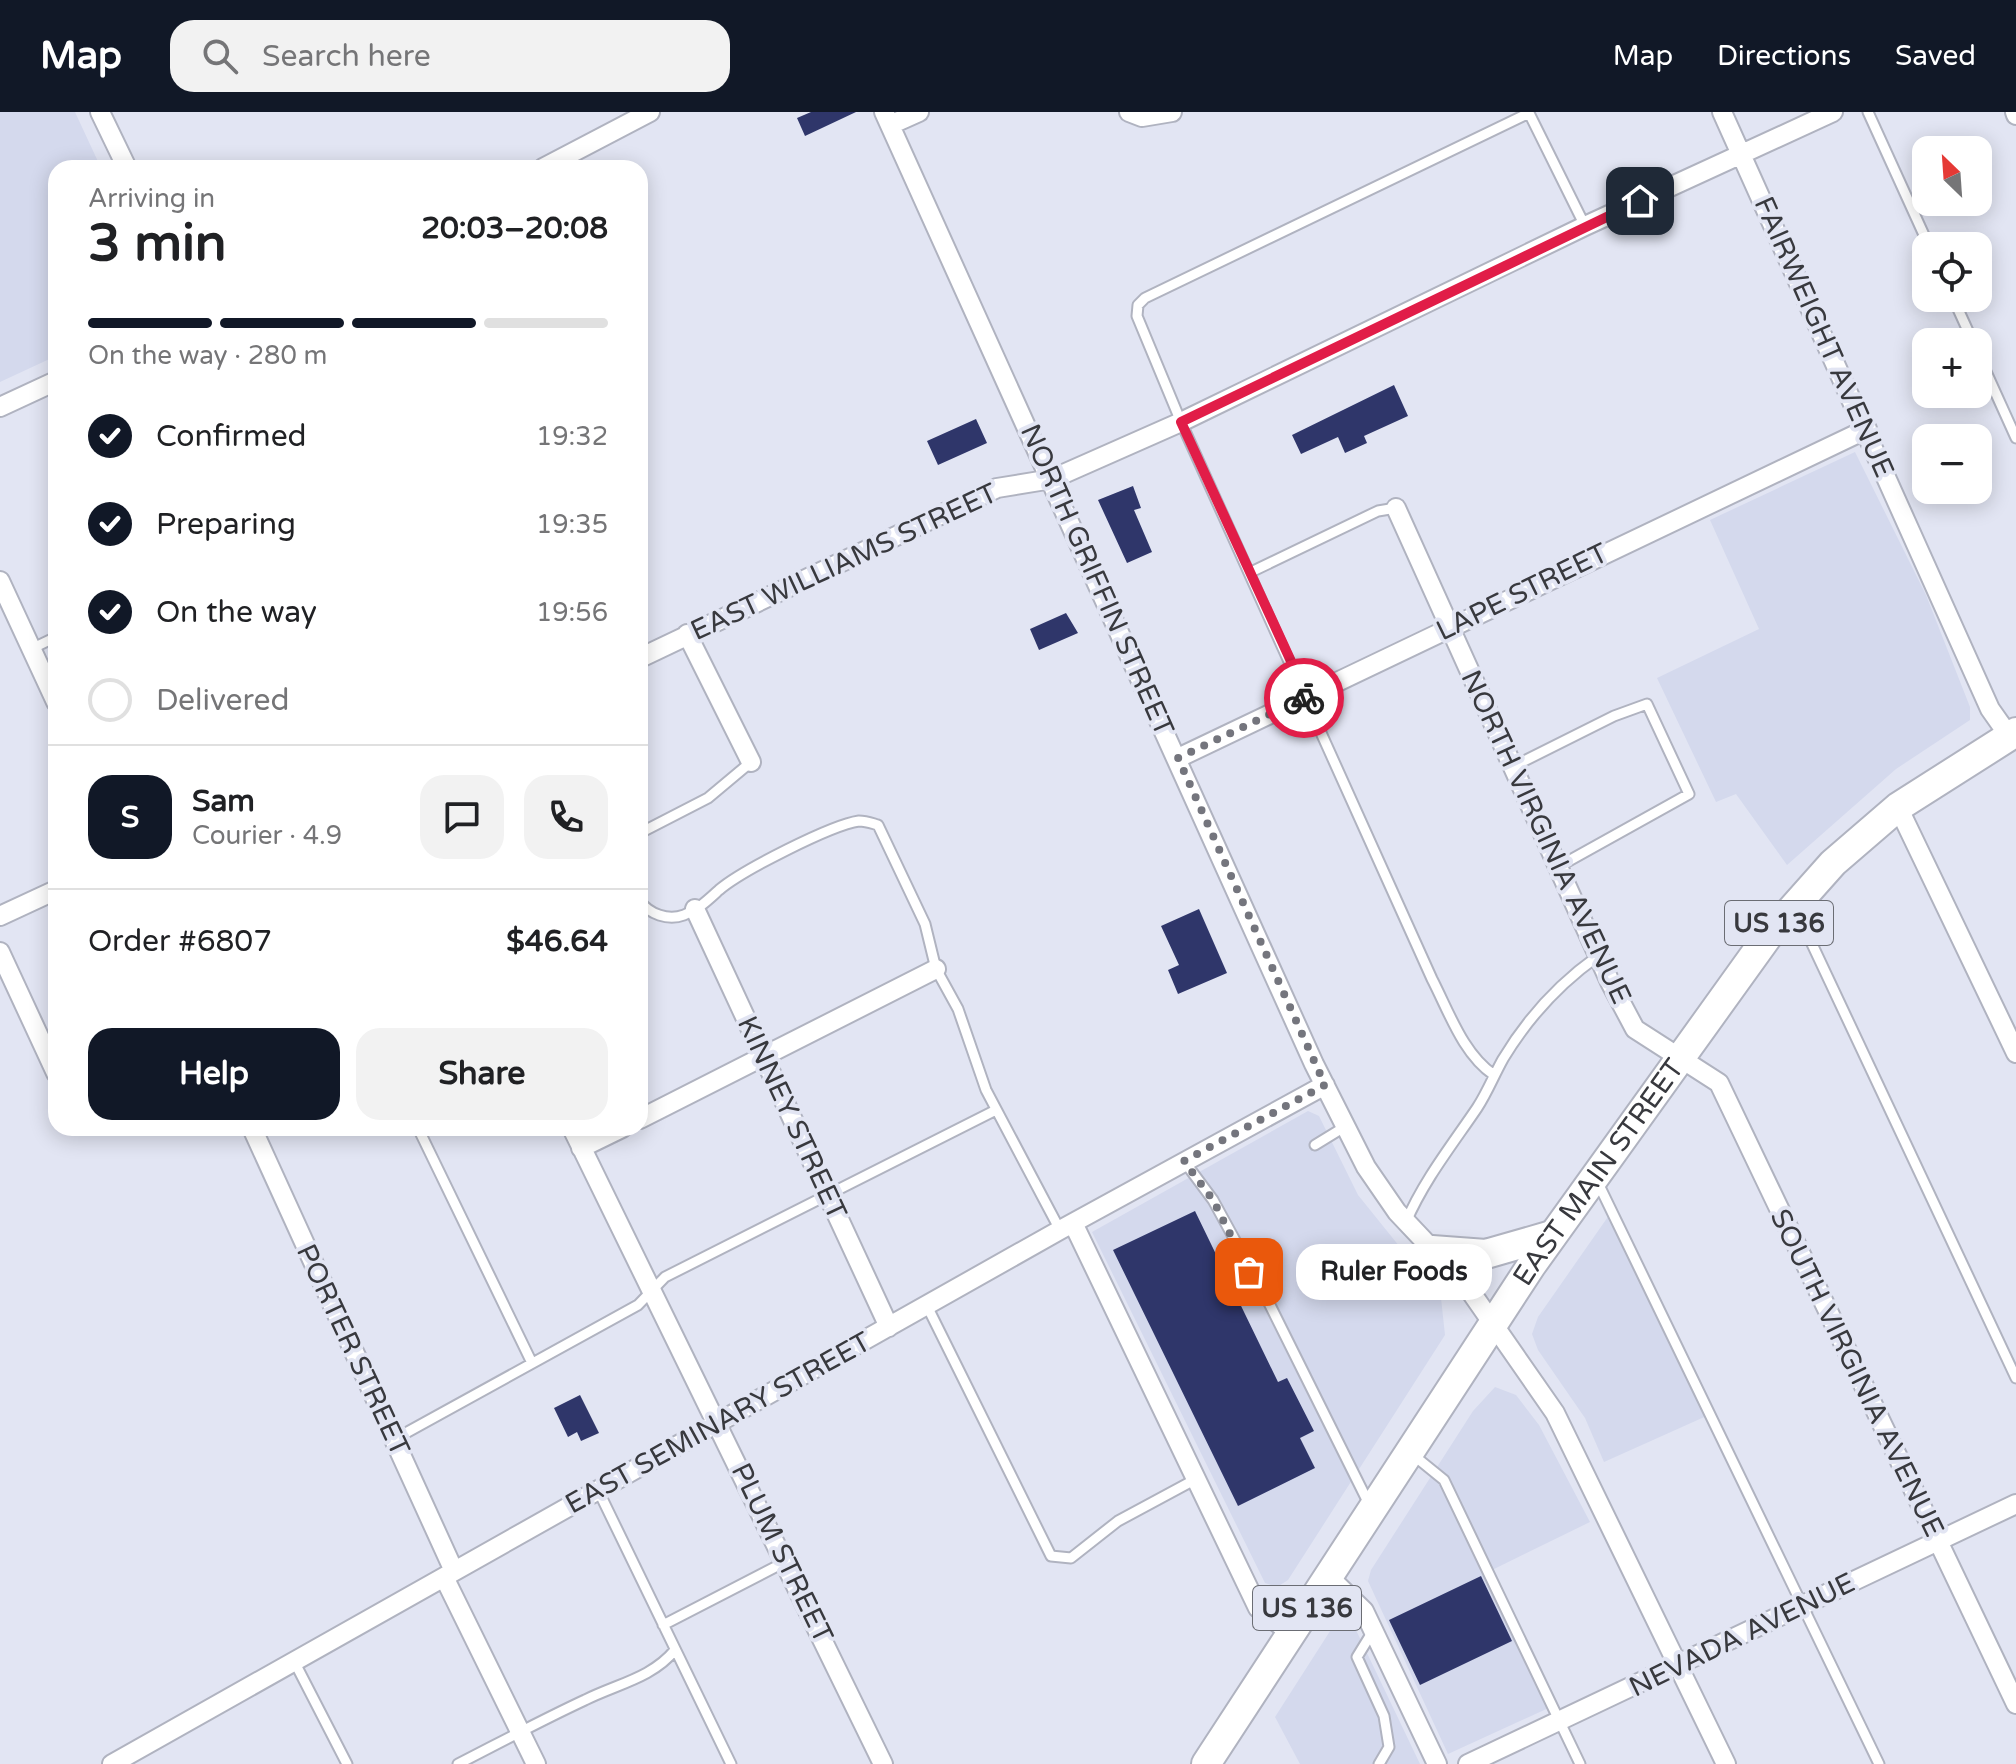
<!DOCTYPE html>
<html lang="en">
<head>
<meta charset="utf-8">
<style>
	:root { --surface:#fff; --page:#f2f2f2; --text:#202124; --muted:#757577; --line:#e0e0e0; --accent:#111827 }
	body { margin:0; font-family:"Varela Round",sans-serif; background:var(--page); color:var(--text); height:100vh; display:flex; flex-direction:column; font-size:30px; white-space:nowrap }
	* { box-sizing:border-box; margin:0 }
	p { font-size:26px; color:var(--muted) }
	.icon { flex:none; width:44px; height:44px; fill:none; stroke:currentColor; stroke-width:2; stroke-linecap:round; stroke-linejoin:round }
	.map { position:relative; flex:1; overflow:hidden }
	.details { position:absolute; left:48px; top:48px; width:600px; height:976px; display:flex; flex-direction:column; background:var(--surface); border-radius:24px; box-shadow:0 4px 20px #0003 }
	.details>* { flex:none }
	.needle { width:52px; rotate:335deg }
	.tools { position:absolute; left:1912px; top:24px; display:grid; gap:16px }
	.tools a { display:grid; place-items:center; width:80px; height:80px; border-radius:16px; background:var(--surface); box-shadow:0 4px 20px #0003; font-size:40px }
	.pin { position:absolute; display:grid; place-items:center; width:68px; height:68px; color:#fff; margin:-34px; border-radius:16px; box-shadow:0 4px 12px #0006 }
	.courier { position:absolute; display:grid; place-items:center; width:80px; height:80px; margin:-40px; border:6px solid #e11d48; border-radius:50%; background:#fff; color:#222; box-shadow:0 2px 10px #0007 }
	.bubble { position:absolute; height:56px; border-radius:24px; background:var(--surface); box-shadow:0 4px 20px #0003; font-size:26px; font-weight:800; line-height:56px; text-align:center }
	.overview em { font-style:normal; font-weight:800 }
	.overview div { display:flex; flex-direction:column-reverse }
	.overview { display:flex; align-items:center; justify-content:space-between; height:136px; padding:0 40px }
	h1 { font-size:52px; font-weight:800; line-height:60px }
	.bar { display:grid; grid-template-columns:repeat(4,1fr); gap:12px 8px; align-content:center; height:96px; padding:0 40px }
	.bar i { height:10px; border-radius:6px; background:var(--line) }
	.bar .on { background:var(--accent) }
	.bar p { grid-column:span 4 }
	.line { display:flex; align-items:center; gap:20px; padding:0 40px; border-top:2px solid var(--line) }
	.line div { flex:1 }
	.round { display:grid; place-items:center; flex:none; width:84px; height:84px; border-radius:24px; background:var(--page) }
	ol { padding:0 40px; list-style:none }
	li { display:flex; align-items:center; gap:24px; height:88px }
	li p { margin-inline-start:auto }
	li .icon { padding:8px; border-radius:50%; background:var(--accent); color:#fff; stroke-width:4 }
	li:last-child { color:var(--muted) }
	li i { width:44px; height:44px; border:4px solid var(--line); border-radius:50% }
	.primary-button { display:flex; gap:16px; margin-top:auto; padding:16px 40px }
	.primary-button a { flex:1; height:92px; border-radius:24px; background:var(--accent); color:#fff; font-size:32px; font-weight:800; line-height:92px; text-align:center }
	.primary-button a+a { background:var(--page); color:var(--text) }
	header { display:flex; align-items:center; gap:48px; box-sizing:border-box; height:112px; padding:0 40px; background:var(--accent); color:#fff }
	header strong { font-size:38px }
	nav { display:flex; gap:44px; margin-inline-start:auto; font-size:28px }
	.search { width:560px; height:72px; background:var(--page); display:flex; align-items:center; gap:20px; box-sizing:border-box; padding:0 28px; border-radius:24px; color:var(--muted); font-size:30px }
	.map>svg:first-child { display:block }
	.built { fill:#d4d9ed }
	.building { fill:#2f366a }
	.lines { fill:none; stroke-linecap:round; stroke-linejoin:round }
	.lane-casing { stroke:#b0b3c0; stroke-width:13 }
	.street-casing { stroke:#b0b3c0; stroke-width:22 }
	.primary-casing { stroke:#b0b3c0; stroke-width:32 }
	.lane { stroke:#fff; stroke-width:9 }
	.street { stroke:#fff; stroke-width:18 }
	.primary { stroke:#fff; stroke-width:28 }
	.done { stroke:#74757d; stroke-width:8; stroke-dasharray:0 14.4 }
	.route { stroke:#e11d48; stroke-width:10 }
	.labels { text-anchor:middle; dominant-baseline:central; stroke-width:8; stroke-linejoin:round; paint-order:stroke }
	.shield { fill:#e2e5f3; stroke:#6b6d74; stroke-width:2 }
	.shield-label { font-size:26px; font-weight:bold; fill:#38393e }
	.street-label { font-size:28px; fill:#38393e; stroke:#e2e5f3 }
</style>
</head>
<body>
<header>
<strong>Map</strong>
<div class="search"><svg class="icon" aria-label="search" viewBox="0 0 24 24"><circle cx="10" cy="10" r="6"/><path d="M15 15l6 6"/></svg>Search here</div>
<nav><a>Map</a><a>Directions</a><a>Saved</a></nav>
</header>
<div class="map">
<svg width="2016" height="1652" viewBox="0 0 2016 1652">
	<rect width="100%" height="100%" fill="#e2e5f3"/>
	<path class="built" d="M0 0H75L101 56H56V244L0 270Z
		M1855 340 1926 483 1970 595V608L1896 657 1787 753 1736 682 1716 690 1657 566 1759 517 1710 408Z
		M1308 999 1319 1004 1358 1083 1441 1186 1445 1223 1288 1468 1277 1475 1265 1471 1092 1120Z
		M1612 1099 1711 1302 1604 1350 1585 1306 1538 1238 1532 1222 1538 1205Z
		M1495 1275 1516 1283 1539 1313 1590 1410 1488 1460 1553 1594 1448 1642 1368 1469 1371 1458 1473 1299Z
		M1332 1516 1356 1518 1420 1652H1300L1275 1605Z"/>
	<path class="building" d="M811 0H856L805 24 797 6Z
		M1394 273 1408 304 1364 324 1367 331 1345 341 1338 325 1301 342 1292 323Z
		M976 307 987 331 938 353 927 329Z
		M1133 374 1141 396 1134 398 1152 440 1127 451 1098 388Z
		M1066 501 1078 521 1039 538 1030 517Z
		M1199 797 1227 861 1178 882 1168 858 1179 853 1161 814Z
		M1195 1099 1278 1270 1287 1266 1314 1319 1300 1326 1315 1356 1238 1394 1113 1138Z
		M580 1283 599 1321 581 1329 577 1320 568 1325 554 1296Z
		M1481 1464 1512 1529 1420 1573 1389 1508Z"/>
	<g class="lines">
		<g class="lane-casing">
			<path id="lane" d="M1868 0 1929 134
				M1953 186 1973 230
				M1978 242 2016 326
				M1251 460 1378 399 1396 396
				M31 537 56 525
				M1512 655 1614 604 1647 592 1689 682 1556 756
				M640 721 708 686 751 650
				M640 789C649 802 668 809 684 803 699 797 708 788 719 778 741 759 831 713 859 709 866 709 871 711 878 713L925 812 936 857 958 897 986 978 1060 1118
				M1797 800 2016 1266
				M1494 963C1463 942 1449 900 1432 867L1181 310 1137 204 1138 193 1145 186 1529 1 1585 114
				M418 1016 532 1251
				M1315 1033 1346 1014
				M1184 1049 1213 1088 1266 1185 1370 1394
				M1598 1071 1879 1652
				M1406 1110C1424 1068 1452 1033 1477 996 1487 981 1494 963 1503 947 1527 907 1560 871 1598 844
				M927 1194 1051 1444 1071 1446 1118 1409 1196 1367
				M393 1328 638 1193 665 1165 996 998
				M1412 1342 1444 1368 1580 1652
				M598 1378 731 1652
				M663 1513 785 1450
				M1373 1519 1357 1545 1384 1604 1389 1635 1379 1652
				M294 1549 347 1652
				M458 1652C501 1630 542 1608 585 1588 617 1572 652 1566 675 1538"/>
		</g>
		<g class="street-casing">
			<path id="street" d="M100 0 127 56
				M884 0 1314 952 1366 1055 1397 1100 1466 1173 1555 1301 1726 1652
				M1129 0 1142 5 1172 0
				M1722 0 1990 597 2009 624
				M2015 0 2016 3
				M890 13 919 0
				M543 56 650 0
				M0 295 56 269
				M1396 396 1610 870 1635 917 1719 971 2016 1592
				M0 469 56 590
				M687 522 751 650
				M640 546 997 376 1052 367 1181 310 1585 114 1833 0
				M1178 646 1867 317
				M1898 695 2016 941
				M695 797 889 1215
				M0 804 56 778
				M0 840 56 961
				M640 1007 936 857
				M252 1016 454 1459
				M572 1016 883 1652
				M581 1036 622 1016
				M1073 1111 1258 1496 1291 1521
				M1328 1464 1364 1499 1437 1652
				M444 1465 536 1652
				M112 1652 1060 1118 1325 973
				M1468 1652 2016 1392"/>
		</g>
		<g class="primary-casing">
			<g id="primary">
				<path d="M1432 1138 1486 1142 1552 1123"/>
				<path id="s1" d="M1206 1652 1531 1154 1768 824 1833 751 1898 695 2016 620"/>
			</g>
		</g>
		<use href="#lane" class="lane"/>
		<use href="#street" class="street"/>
		<use href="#primary" class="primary"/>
	</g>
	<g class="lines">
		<path class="done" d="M1249 1160 1213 1088 1184 1049 1325 973 1178 646 1304 586"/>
		<path class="route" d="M1304 586 1307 584 1181 310 1640 89"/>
	</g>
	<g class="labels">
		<g class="shield">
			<rect x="1725" y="789" width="108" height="44" rx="6"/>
			<rect x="1253" y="1474" width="108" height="44" rx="6"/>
		</g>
		<g class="shield-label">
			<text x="1779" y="811">US 136</text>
			<text x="1307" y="1496">US 136</text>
		</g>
		<g class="street-label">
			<text transform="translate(1824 225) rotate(66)">FAIRWEIGHT AVENUE</text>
			<text transform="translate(844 450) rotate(-25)">EAST WILLIAMS STREET</text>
			<text transform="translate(1097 468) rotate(66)">NORTH GRIFFIN STREET</text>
			<text transform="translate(1522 480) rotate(-26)">LAPE STREET</text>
			<text transform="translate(1546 725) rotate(65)">NORTH VIRGINIA AVENUE</text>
			<text transform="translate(792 1006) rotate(65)">KINNEY STREET</text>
			<text stroke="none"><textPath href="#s1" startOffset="710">EAST MAIN STREET</textPath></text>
			<text transform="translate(353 1238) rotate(65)">PORTER STREET</text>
			<text transform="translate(1857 1261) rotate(64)">SOUTH VIRGINIA AVENUE</text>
			<text transform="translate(718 1311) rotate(-29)">EAST SEMINARY STREET</text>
			<text transform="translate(782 1441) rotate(64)">PLUM STREET</text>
			<text transform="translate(1742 1523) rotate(-26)">NEVADA AVENUE</text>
		</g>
	</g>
</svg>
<div class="tools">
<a><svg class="needle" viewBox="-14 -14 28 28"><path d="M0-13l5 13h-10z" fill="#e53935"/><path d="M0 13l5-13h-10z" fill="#757577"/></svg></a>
<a><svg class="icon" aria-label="locate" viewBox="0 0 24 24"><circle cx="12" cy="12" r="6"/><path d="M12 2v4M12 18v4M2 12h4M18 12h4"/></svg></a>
<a>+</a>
<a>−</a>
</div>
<div class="pin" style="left:1249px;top:1160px;background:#ea580c"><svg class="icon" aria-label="bag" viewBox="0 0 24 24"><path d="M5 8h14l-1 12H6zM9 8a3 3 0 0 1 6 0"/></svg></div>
<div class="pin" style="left:1640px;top:89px;background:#1f2937"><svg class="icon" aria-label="home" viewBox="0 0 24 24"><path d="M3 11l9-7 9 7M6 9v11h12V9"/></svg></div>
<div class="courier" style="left:1304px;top:586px"><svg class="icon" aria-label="bike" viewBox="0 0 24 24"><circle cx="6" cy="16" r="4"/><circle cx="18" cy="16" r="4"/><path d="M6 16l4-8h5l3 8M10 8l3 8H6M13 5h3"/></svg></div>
<div class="bubble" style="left:1296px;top:1132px;width:196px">Ruler Foods</div>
<section class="details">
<div class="overview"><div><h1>3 min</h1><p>Arriving in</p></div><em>20:03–20:08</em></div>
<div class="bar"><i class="on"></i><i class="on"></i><i class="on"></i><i></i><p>On the way · 280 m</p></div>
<ol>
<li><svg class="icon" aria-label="check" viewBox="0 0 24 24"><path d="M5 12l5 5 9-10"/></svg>Confirmed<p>19:32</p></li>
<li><svg class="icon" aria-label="check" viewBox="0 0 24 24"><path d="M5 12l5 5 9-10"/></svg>Preparing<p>19:35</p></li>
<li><svg class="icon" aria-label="check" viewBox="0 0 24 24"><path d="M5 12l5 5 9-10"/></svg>On the way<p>19:56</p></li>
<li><i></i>Delivered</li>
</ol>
<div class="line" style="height:144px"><b class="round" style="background:var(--accent);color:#fff">S</b><div><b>Sam</b><p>Courier · 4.9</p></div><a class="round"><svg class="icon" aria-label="chat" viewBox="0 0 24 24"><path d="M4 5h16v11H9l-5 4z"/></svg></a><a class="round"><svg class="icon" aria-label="phone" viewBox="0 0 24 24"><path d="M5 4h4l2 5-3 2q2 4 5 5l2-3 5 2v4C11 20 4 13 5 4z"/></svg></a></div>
<div class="line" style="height:104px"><div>Order #6807</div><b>$46.64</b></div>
<div class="primary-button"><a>Help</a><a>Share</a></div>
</section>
</div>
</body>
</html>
